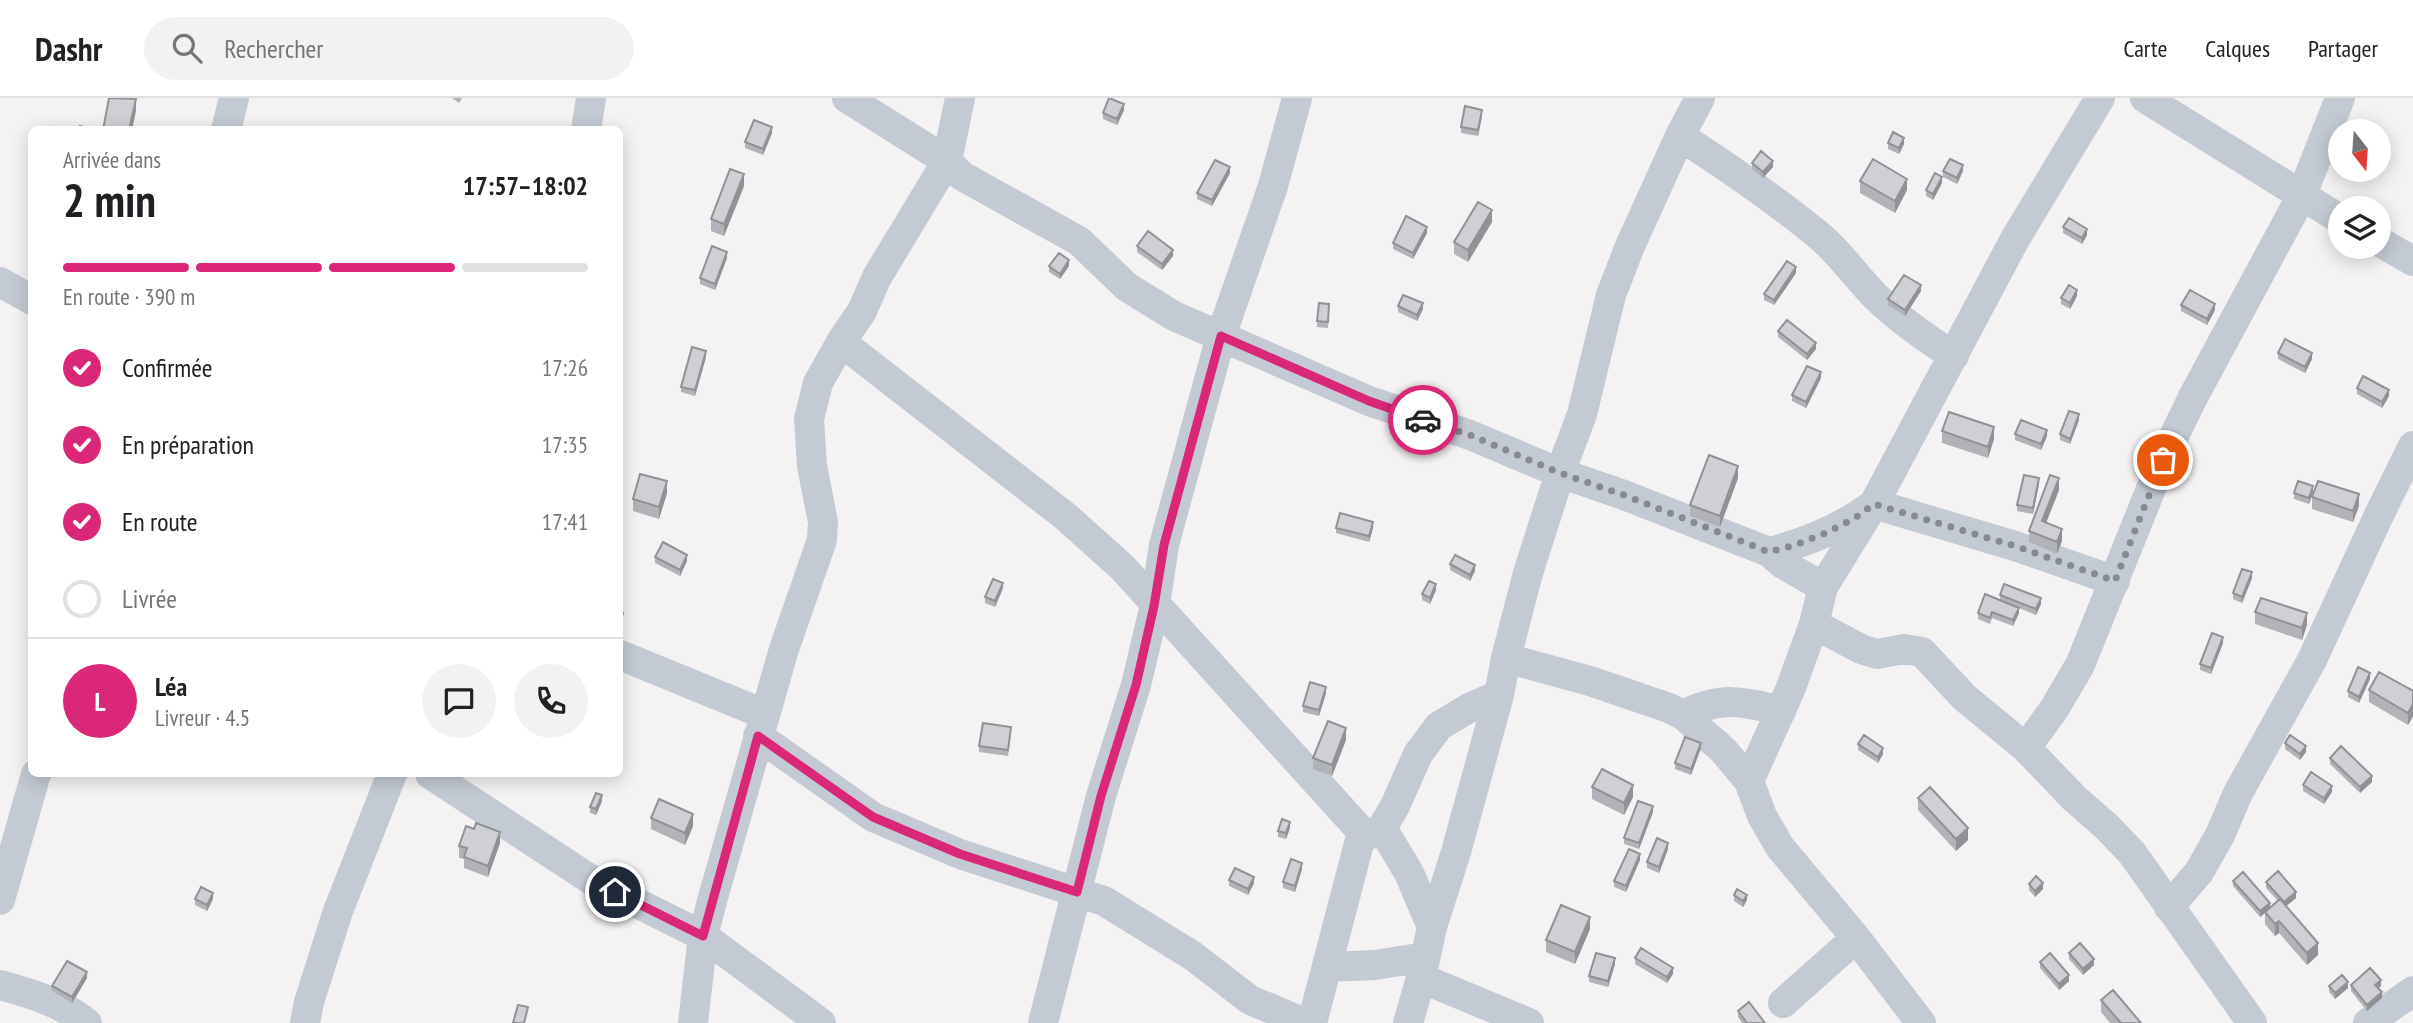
<!DOCTYPE html>
<html lang="fr">
<head>
<meta charset="utf-8">
<style>
	:root { --surface:#fff; --page:#f2f2f2; --text:#202124; --muted:#757577; --line:#e0e0e0; --accent:#db2777 }
	body { margin:0; font-family:"PT Sans Narrow",sans-serif; background:var(--page); color:var(--text); height:100vh; display:flex; flex-direction:column; font-size:26px; white-space:nowrap }
	* { box-sizing:border-box; margin:0 }
	p { font-size:23px; color:var(--muted) }
	.icon { flex:none; width:38px; height:38px; fill:none; stroke:currentColor; stroke-width:2; stroke-linecap:round; stroke-linejoin:round }
	.map { position:relative; flex:1; overflow:hidden }
	.sheet { position:absolute; left:28px; top:28px; width:595px; height:651px; display:flex; flex-direction:column; background:var(--surface); border-radius:10px; box-shadow:0 4px 18px #0003 }
	.sheet>* { flex:none }
	.needle { width:46px; rotate:163deg }
	.buttons { position:absolute; left:2328px; top:21px; display:grid; gap:14px }
	.buttons a { display:grid; place-items:center; width:63px; height:63px; border-radius:50%; background:var(--surface); box-shadow:0 4px 18px #0003; font-size:35px }
	.pin { position:absolute; display:grid; place-items:center; width:60px; height:60px; color:#fff; margin:-30px; border:4px solid #fff; border-radius:50%; box-shadow:0 2px 7px #0007 }
	.courier { position:absolute; display:grid; place-items:center; width:70px; height:70px; margin:-35px; border:5px solid #db2777; border-radius:50%; background:#fff; color:#222; box-shadow:0 2px 9px #0007 }
	.overview em { font-style:normal; font-weight:700 }
	.overview div { display:flex; flex-direction:column-reverse }
	.overview { display:flex; align-items:center; justify-content:space-between; height:119px; padding:0 35px }
	h1 { font-size:46px; font-weight:700; line-height:52px }
	.bar { display:grid; grid-template-columns:repeat(4,1fr); gap:10px 7px; align-content:center; height:84px; padding:0 35px }
	.bar i { height:9px; border-radius:5px; background:var(--line) }
	.bar .selected { background:var(--accent) }
	.bar p { grid-column:span 4 }
	.line { display:flex; align-items:center; gap:18px; padding:0 35px; border-top:2px solid var(--line) }
	.line div { flex:1 }
	.round { display:grid; place-items:center; flex:none; width:74px; height:74px; border-radius:37px; background:var(--page) }
	ol { padding:0 35px; list-style:none }
	li { display:flex; align-items:center; gap:21px; height:77px }
	li p { margin-inline-start:auto }
	li .icon { padding:7px; border-radius:50%; background:var(--accent); color:#fff; stroke-width:4 }
	li:last-child { color:var(--muted) }
	li i { width:38px; height:38px; border:4px solid var(--line); border-radius:50% }
	header { display:flex; align-items:center; gap:42px; box-sizing:border-box; height:98px; padding:0 35px; background:var(--surface); border-bottom:2px solid var(--line) }
	header strong { font-size:33px }
	nav { display:flex; gap:38px; margin-inline-start:auto; font-size:24px }
	.search { width:490px; height:63px; background:var(--page); display:flex; align-items:center; gap:18px; box-sizing:border-box; padding:0 24px; border-radius:38px; color:var(--muted); font-size:26px }
	.map>svg:first-child { display:block }
	.lines { fill:none; stroke-linecap:round; stroke-linejoin:round }
	.minor { stroke:#c3cad3; stroke-width:30 }
	.wall { fill:#b2b3b8 }
	.shaded-wall { fill:#919296 }
	.building { fill:#cfd0d6; stroke:#919296; stroke-width:2 }
	.done { stroke:#868a92; stroke-width:7; stroke-dasharray:0 12.6 }
	.route { stroke:#db2777; stroke-width:9 }
</style>
</head>
<body>
<header>
<strong>Dashr</strong>
<div class="search"><svg class="icon" aria-label="search" viewBox="0 0 24 24"><circle cx="10" cy="10" r="6"/><path d="M15 15l6 6"/></svg>Rechercher</div>
<nav><a>Carte</a><a>Calques</a><a>Partager</a></nav>
</header>
<div class="map">
<svg width="2413" height="925" viewBox="0 0 2413 925">
	<rect width="100%" height="100%" fill="#f4f2f2"/>
	<g class="lines">
		<path class="minor" d="M847 0 947 63 962 78 1079 143 1127 189 1174 218 1369 303 1470 337 1560 375 1624 397 1769 454 1783 466 1823 489
			M2145 0 2340 121
			M226 32 234 0
			M586 32 591 0
			M1680 38C1729 70 1778 103 1823 141 1843 159 1858 181 1877 200 1900 222 1927 241 1954 258
			M2378 143 2413 163
			M0 184 32 202
			M841 244 1065 418 1122 469 1362 734 1372 736 1382 730 1395 708 1418 656 1439 628 1469 610 1499 597
			M1874 406 2015 448 2115 483
			M1769 454C1804 445 1838 432 1868 410
			M1814 526 1861 551 1877 556 1904 551 1922 554 1965 600 2026 650 2074 700 2107 729 2132 755 2252 925
			M620 557 764 616
			M1506 560 1590 583 1669 610 1683 617 1723 652 1749 683 1762 718 1780 749 1856 840 1921 925
			M1683 617C1721 598 1741 603 1781 613
			M758 638 873 719 960 756 1104 803 1193 858 1250 902 1305 925
			M2026 650 2054 611 2080 567 2163 361 2193 299 2301 99 2340 0
			M430 676 593 783 703 838 821 925
			M1749 683 1790 592 1814 526 1823 489 1874 406 2015 141 2100 0
			M1382 730 1409 775 1432 829
			M0 802 36 676
			M2169 809 2199 774 2220 737 2238 695 2312 562 2379 417 2413 348
			M1328 869 1375 867 1425 859
			M1421 880 1529 925
			M0 887C32 896 60 904 87 925
			M1783 905 1856 840
			M305 925 309 904 338 813 392 676
			M693 925 703 838 712 803 784 551 822 442 823 424 812 368 809 321 818 285 841 244 862 213 877 179 947 63 960 0
			M1043 925 1101 698 1136 587 1155 507 1164 447 1221 238 1273 88 1297 0
			M1312 925 1362 734
			M1408 925 1421 880 1432 829 1456 754 1499 597 1506 560 1528 475 1560 375 1582 316 1611 197 1630 148 1680 38 1700 0
			M2368 925 2413 893"/>
	</g>
	<path class="wall" d="M452 0H462L459 5Z
		M1124 12 1117 27 1103 21V15Z
		M1482 18 1478 38 1461 35V29Z
		M772 35 763 57 745 50V44Z
		M1888 45 1904 46 1899 56 1888 51Z
		M1752 65 1773 69 1763 80 1752 71Z
		M1943 73H1963L1957 86 1943 79Z
		M1230 75 1212 108 1197 101V95Z
		M1860 83 1907 92 1895 115 1860 95Z
		M1942 85 1933 102 1926 98V92Z
		M744 88 724 138 711 133V121Z
		M1492 124 1468 164 1454 156V144Z
		M2063 129 2087 137 2082 146 2063 135Z
		M1427 135 1413 161 1393 151V145Z
		M1137 148 1173 158 1162 172 1137 154Z
		M727 160 715 192 700 186V180Z
		M1049 168H1069L1060 181 1049 174Z
		M1796 175 1774 207 1764 202V196Z
		M1921 193 1905 218 1888 207V201Z
		M2077 198 2070 211 2061 206V200Z
		M2181 207 2215 212 2207 227 2181 213Z
		M1398 208 1423 211 1417 223 1398 214Z
		M1329 212 1328 230 1317 229V223Z
		M1778 233 1816 251 1807 262 1778 239Z
		M2278 255 2312 261 2305 275 2278 261Z
		M706 259 695 298 681 294V289Z
		M1821 280 1806 310 1792 303V297Z
		M2357 290 2389 298 2382 310 2357 296Z
		M2079 322 2070 346 2060 342V336Z
		M1942 333 1994 341 1988 360 1942 345Z
		M2015 336 2047 338 2041 352 2015 342Z
		M1738 380 1720 429 1690 418V407Z
		M2039 386 2033 416 2017 413V407Z
		M2059 392 2046 425 2062 443 2057 456 2029 444V433Z
		M2313 394 2309 406 2294 401V395Z
		M667 395 659 421 633 413V401Z
		M2312 399 2359 408 2353 424 2312 411Z
		M1336 430H1373L1369 444 1336 435Z
		M655 459 687 463 680 478 655 465Z
		M1450 466 1475 473 1470 483 1450 472Z
		M2252 480 2242 505 2233 501V495Z
		M1003 490 995 509 985 505V499Z
		M1436 492 1430 506 1422 502V496Z
		M2000 497 2041 506 2036 517 2019 510V515L2013 528 1992 520 1990 526 1978 521V515L2000 502Z
		M2255 514 2307 527 2302 542 2255 526Z
		M2223 545 2211 576 2200 572V566Z
		M2370 581 2359 605 2348 599V593Z
		M2369 592 2413 593V618L2408 627 2369 604Z
		M1326 595 1319 618 1303 614V608Z
		M1011 635 1008 658 979 654V648Z
		M1346 642 1332 678 1313 671V660Z
		M2285 645 2306 654 2300 662 2285 651Z
		M1858 646 1883 656 1878 665 1858 652Z
		M1701 650 1691 677 1675 671V665Z
		M2330 660 2372 684 2360 695 2330 666Z
		M2303 687 2332 694 2324 706 2303 693Z
		M1592 689 1633 699 1624 717 1592 701Z
		M1918 700 1968 742 1956 753 1918 712Z
		M602 703 596 717 590 715V709Z
		M1653 714 1639 751 1624 746V740Z
		M651 720 693 728 685 747 651 731Z
		M1290 730 1286 741 1278 739V733Z
		M474 731 500 745 488 779 464 770V761L459 760V748Z
		M1668 751 1659 775 1647 770V764Z
		M1640 762 1626 794 1614 789V783Z
		M1302 771 1295 794 1283 790V784Z
		M1229 782 1254 785 1248 797 1229 788Z
		M2233 783 2270 810 2278 803 2266 790V784L2296 800 2286 808 2318 857 2307 867 2279 835 2275 838 2265 826V815L2260 819 2233 788Z
		M2029 786 2043 791 2035 799 2029 792Z
		M1734 797 1747 802 1743 809 1734 803Z
		M195 801H213L207 813 195 807Z
		M1590 831 1575 866 1546 854V842Z
		M2069 855 2094 867 2083 877 2069 861Z
		M1635 860 1673 876 1667 885 1635 866Z
		M2040 864 2069 883 2059 892 2040 870Z
		M1615 866 1608 889 1589 884V878Z
		M87 880 72 905 52 893V888Z
		M2351 887 2381 888 2378 890 2382 900 2367 913 2351 893Z
		M2329 888 2348 890 2335 901 2329 894Z
		M2101 902 2141 925H2110L2101 914Z
		M1738 913 1765 925H1742L1738 919Z"/>
	<path class="shaded-wall" d="M136 1V13L132 32H129Z
		M1124 6V12L1117 27V21Z
		M1482 12V18L1478 38V32Z
		M772 29V35L763 57V51Z
		M1904 40V46L1899 56V50Z
		M1773 63V69L1763 80V74Z
		M1963 67V73L1957 86V80Z
		M1230 69V75L1212 108V102Z
		M744 76V88L724 138V126Z
		M1942 79V85L1933 102V96Z
		M1907 81V92L1895 115V103Z
		M1492 112V124L1468 164V152Z
		M1427 129V135L1413 161V155Z
		M2087 131V137L2082 146V140Z
		M1173 152V158L1162 172V166Z
		M727 154V160L715 192V186Z
		M1069 162V168L1060 181V176Z
		M1796 169V175L1774 207V202Z
		M1921 187V193L1905 218V212Z
		M2077 192V198L2070 211V205Z
		M1423 205V211L1417 223V217Z
		M2215 206V212L2207 227V221Z
		M1816 245V251L1807 262V256Z
		M706 253V259L695 298V292Z
		M2312 255V261L2305 275V269Z
		M1821 274V280L1806 310V304Z
		M2389 292V298L2382 310V304Z
		M2079 316V322L2070 346V341Z
		M1994 329V341L1988 360V349Z
		M2047 332V338L2041 352V346Z
		M1738 368V380L1720 429V418Z
		M2039 380V386L2033 416V410Z
		M2059 380V392L2042 435V423Z
		M667 383V395L659 421V409Z
		M2313 388V394L2309 406V400Z
		M2359 396V408L2353 424V413Z
		M1373 424V430L1369 444V438Z
		M2062 431V443L2057 456V444Z
		M687 457V463L680 478V472Z
		M1475 467V473L1470 483V477Z
		M2252 474V480L2242 505V499Z
		M1003 485V490L995 509V503Z
		M1436 486V492L1430 506V500Z
		M2041 500V506L2036 517V511Z
		M2019 510V515L2013 528V522Z
		M2307 515V527L2302 542V530Z
		M2223 539V545L2211 576V570Z
		M2370 575V581L2359 605V599Z
		M1326 589V595L1319 618V612Z
		M2413 606V618L2408 627V615Z
		M1346 630V642L1332 678V667Z
		M1701 645V650L1691 677V671Z
		M2306 648V654L2300 662V656Z
		M1883 650V656L1878 665V659Z
		M2372 678V684L2360 695V689Z
		M1633 687V699L1624 717V705Z
		M2332 688V694L2324 706V700Z
		M602 697V703L596 717V711Z
		M1653 708V714L1639 751V745Z
		M693 716V728L685 747V735Z
		M1290 724V730L1286 741V735Z
		M1968 730V742L1956 753V741Z
		M500 734V745L488 779V768Z
		M1668 745V751L1659 775V769Z
		M1640 756V762L1626 794V788Z
		M1302 765V771L1295 794V788Z
		M1254 779V785L1248 797V791Z
		M2043 785V791L2035 799V793Z
		M2296 794V800L2284 810V804Z
		M213 795V801L207 813V807Z
		M1747 797V802L1743 809V803Z
		M2270 805V811L2260 819V813Z
		M1590 819V831L1575 866V854Z
		M2279 823V835L2275 838V826Z
		M2318 845V857L2307 867V855Z
		M1615 860V866L1608 889V883Z
		M2094 861V867L2083 877V871Z
		M1673 870V876L1667 885V879Z
		M87 874V880L72 905V899Z
		M2069 877V883L2059 892V886Z
		M2381 882V888L2375 893V887Z
		M2348 884V890L2335 901V895Z
		M2382 894V900L2367 913V907Z"/>
	<path class="building" d="M109 0 136 1 129 32H103Z
		M1109 0 1124 6 1117 21 1103 15Z
		M1465 8 1482 12 1478 32 1461 29Z
		M754 22 772 29 763 51 745 44Z
		M80 28 91 32H79Z
		M1893 34 1904 40 1899 50 1888 45Z
		M1761 53 1773 63 1763 74 1752 65Z
		M1873 61 1907 81 1895 103 1860 83Z
		M1950 61 1963 67 1957 80 1943 73Z
		M1215 62 1230 69 1212 102 1197 95Z
		M730 71 744 76 724 126 711 121Z
		M1935 75 1942 79 1933 96 1926 92Z
		M1478 104 1492 112 1468 152 1454 144Z
		M1406 118 1427 129 1413 155 1393 145Z
		M2069 120 2087 131 2082 140 2063 129Z
		M1148 133 1173 152 1162 166 1137 148Z
		M712 148 727 154 715 186 700 180Z
		M1059 155 1069 162 1060 176 1049 168Z
		M1787 163 1796 169 1774 202 1764 196Z
		M1904 177 1921 187 1905 212 1888 201Z
		M2069 187 2077 192 2070 205 2061 200Z
		M2190 192 2215 206 2207 221 2181 207Z
		M1403 197 1423 205 1417 217 1398 208Z
		M1319 205 1329 206 1328 224 1317 223Z
		M1787 222 1816 245 1807 256 1778 233Z
		M2285 241 2312 255 2305 269 2278 255Z
		M692 249 706 253 695 292 681 289Z
		M1807 268 1821 274 1806 304 1792 297Z
		M2363 278 2389 292 2382 304 2357 290Z
		M2069 313 2079 316 2070 341 2060 336Z
		M1949 314 1994 329 1988 349 1942 333Z
		M2021 322 2047 332 2041 346 2015 336Z
		M1709 357 1738 368 1720 418 1690 407Z
		M640 376 667 383 659 409 633 401Z
		M2024 377 2039 380 2033 410 2017 407Z
		M2050 377 2059 380 2042 423 2062 431 2057 444 2029 433Z
		M2298 383 2313 388 2309 400 2294 395Z
		M2318 383 2359 396 2353 413 2312 399Z
		M1340 415 1373 424 1369 438 1336 430Z
		M663 444 687 457 680 472 655 459Z
		M1455 457 1475 467 1470 477 1450 466Z
		M2242 471 2252 474 2242 499 2233 495Z
		M993 481 1003 485 995 503 985 499Z
		M1429 483 1436 486 1430 500 1422 496Z
		M2004 486 2041 500 2036 511 2000 497Z
		M1985 496 2019 510 2013 522 1992 514 1990 520 1978 515Z
		M2261 500 2307 515 2302 530 2255 514Z
		M620 515H623L620 526Z
		M2212 535 2223 539 2211 570 2200 566Z
		M2358 569 2370 575 2359 599 2348 593Z
		M2379 574 2413 593V606L2408 615 2369 592Z
		M1310 584 1326 589 1319 612 1303 608Z
		M1328 623 1346 630 1332 667 1313 660Z
		M983 625 1011 629 1008 652 979 648Z
		M1864 637 1883 650 1878 659 1858 646Z
		M2290 637 2306 648 2300 656 2285 645Z
		M1685 639 1701 645 1691 671 1675 665Z
		M2341 648 2372 678 2360 689 2330 660Z
		M1602 671 1633 687 1624 705 1592 689Z
		M2311 674 2332 688 2324 700 2303 687Z
		M1930 689 1968 730 1956 741 1918 700Z
		M596 695 602 697 596 711 590 709Z
		M659 701 693 716 685 735 651 720Z
		M1638 703 1653 708 1639 745 1624 740Z
		M1282 721 1290 724 1286 735 1278 733Z
		M476 725 500 734 488 768 464 759 467 750 459 748 466 728 474 731Z
		M1657 740 1668 745 1659 769 1647 764Z
		M1629 751 1640 756 1626 788 1614 783Z
		M1291 761 1302 765 1295 788 1283 784Z
		M1235 770 1254 779 1248 791 1229 782Z
		M2278 773 2296 794 2284 804 2266 784Z
		M2243 774 2270 805 2260 813 2233 783Z
		M2036 778 2043 785 2035 793 2029 786Z
		M201 789 213 795 207 807 195 801Z
		M1737 791 1747 797 1743 803 1734 797Z
		M2280 801 2318 845 2307 855 2279 823 2275 826 2265 814Z
		M1561 807 1590 819 1575 854 1546 842Z
		M2080 845 2094 861 2083 871 2069 855Z
		M1641 850 1673 870 1667 879 1635 860Z
		M1596 855 1615 860 1608 883 1589 878Z
		M2050 855 2069 877 2059 886 2040 864Z
		M67 863 87 874 72 899 52 888Z
		M2370 870 2381 882 2375 887 2382 894 2367 907 2351 887Z
		M2342 877 2348 884 2335 895 2329 888Z
		M2113 892 2141 925H2121L2101 902Z
		M1749 904 1765 925H1747L1738 913Z
		M518 907 528 909 524 925H513Z"/>
	<g class="lines">
		<path class="done" d="M1423 322 1470 337 1560 375 1624 397 1769 454 1798 446 1828 434 1855 420 1874 406 2015 448 2115 483 2163 362"/>
		<path class="route" d="M615 794 703 838 758 638 873 719 960 756 1077 794 1101 698 1136 587 1154 508 1164 447 1221 238 1369 303 1423 322"/>
	</g>
</svg>
<div class="buttons">
<a><svg class="needle" viewBox="-14 -14 28 28"><path d="M0-13l5 13h-10z" fill="#e53935"/><path d="M0 13l5-13h-10z" fill="#757577"/></svg></a>
<a><svg class="icon" aria-label="layers" viewBox="0 0 24 24"><path d="M12 4l9 5-9 5-9-5zM3 14l9 5 9-5"/></svg></a>
</div>
<div class="pin" style="left:2163px;top:362px;background:#ea580c"><svg class="icon" aria-label="bag" viewBox="0 0 24 24"><path d="M5 8h14l-1 12H6zM9 8a3 3 0 0 1 6 0"/></svg></div>
<div class="pin" style="left:615px;top:794px;background:#1f2937"><svg class="icon" aria-label="home" viewBox="0 0 24 24"><path d="M3 11l9-7 9 7M6 9v11h12V9"/></svg></div>
<div class="courier" style="left:1423px;top:322px"><svg class="icon" aria-label="car" viewBox="0 0 24 24"><path d="M5 17H2v-5l4-1 3-4h7l3 4 3 1v5h-3M9 17h6M6 11h13"/><circle cx="7" cy="17" r="2"/><circle cx="17" cy="17" r="2"/></svg></div>
<section class="sheet">
<div class="overview"><div><h1>2 min</h1><p>Arrivée dans</p></div><em>17:57–18:02</em></div>
<div class="bar"><i class="selected"></i><i class="selected"></i><i class="selected"></i><i></i><p>En route · 390 m</p></div>
<ol>
<li><svg class="icon" aria-label="check" viewBox="0 0 24 24"><path d="M5 12l5 5 9-10"/></svg>Confirmée<p>17:26</p></li>
<li><svg class="icon" aria-label="check" viewBox="0 0 24 24"><path d="M5 12l5 5 9-10"/></svg>En préparation<p>17:35</p></li>
<li><svg class="icon" aria-label="check" viewBox="0 0 24 24"><path d="M5 12l5 5 9-10"/></svg>En route<p>17:41</p></li>
<li><i></i>Livrée</li>
</ol>
<div class="line" style="height:126px"><b class="round" style="background:var(--accent);color:#fff">L</b><div><b>Léa</b><p>Livreur · 4.5</p></div><a class="round"><svg class="icon" aria-label="chat" viewBox="0 0 24 24"><path d="M4 5h16v11H9l-5 4z"/></svg></a><a class="round"><svg class="icon" aria-label="phone" viewBox="0 0 24 24"><path d="M5 4h4l2 5-3 2q2 4 5 5l2-3 5 2v4C11 20 4 13 5 4z"/></svg></a></div>
</section>
</div>
</body>
</html>
